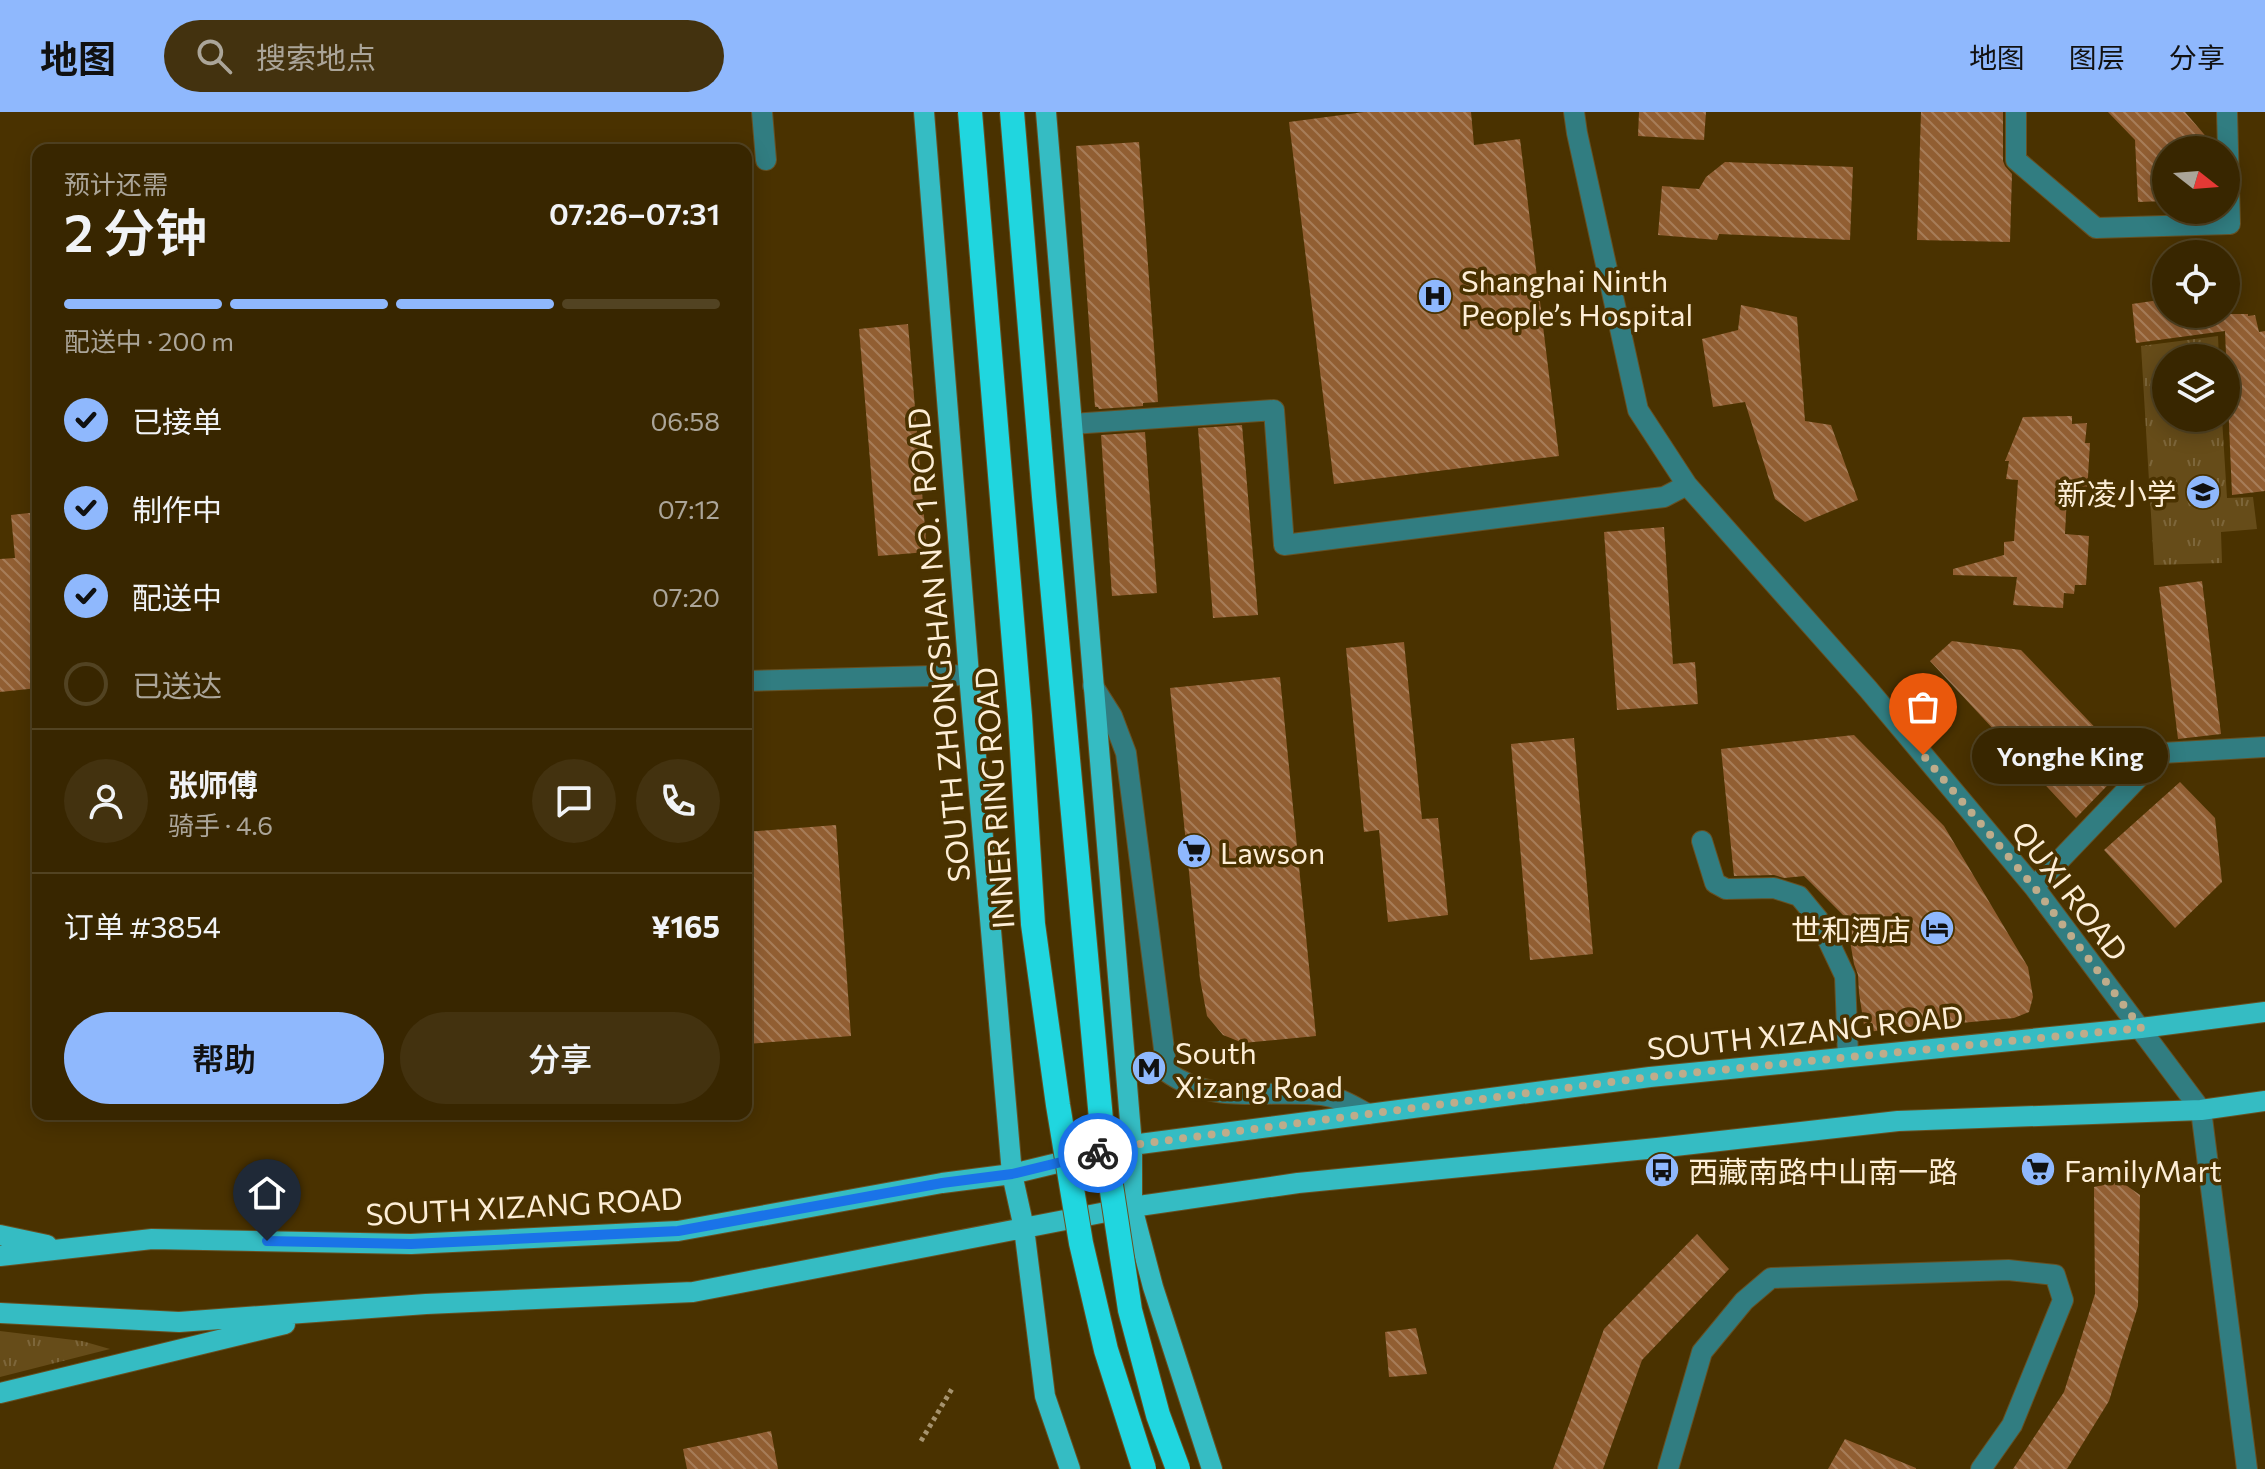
<!DOCTYPE html>
<html lang="zh">
<head>
<meta charset="utf-8">
<style>
	:root { --surface:#382600; --page:#43320f; --text:#f1f3f6; --muted:#aba599; --line:#524322; --accent:#8fb8fd }
	body { margin:0; font-family:Commissioner,"Noto Sans SC",sans-serif; background:var(--page); color:var(--text); height:100vh; display:flex; flex-direction:column; font-size:30px; white-space:nowrap }
	* { box-sizing:border-box; margin:0 }
	p { font-size:26px; color:var(--muted) }
	.icon { flex:none; width:44px; height:44px; fill:none; stroke:currentColor; stroke-width:2; stroke-linecap:round; stroke-linejoin:round }
	.map { position:relative; flex:1; overflow:hidden }
	.panel { position:absolute; left:32px; top:32px; width:720px; height:976px; display:flex; flex-direction:column; background:var(--surface); border-radius:16px; box-shadow:0 4px 20px #0003,0 0 0 2px var(--line) }
	.panel>* { flex:none }
	.needle { width:52px; rotate:107deg }
	.controls { position:absolute; left:2152px; top:24px; display:grid; gap:16px }
	.controls a { display:grid; place-items:center; width:88px; height:88px; border-radius:50%; background:var(--surface); box-shadow:0 4px 20px #0003,0 0 0 2px var(--line); font-size:40px }
	.pin { position:absolute; display:grid; place-items:center; width:68px; height:68px; color:#fff; margin:-82px -34px; border-radius:50% 50% 50% 0; rotate:-45deg; box-shadow:0 0 8px #0007 }
	.pin .icon { rotate:45deg }
	.courier { position:absolute; display:grid; place-items:center; width:80px; height:80px; margin:-40px; border:6px solid #1a73e8; border-radius:50%; background:#fff; color:#222; box-shadow:0 2px 10px #0007 }
	.bubble { position:absolute; height:56px; border-radius:28px; background:var(--surface); box-shadow:0 4px 20px #0003,0 0 0 2px var(--line); font-size:26px; font-weight:600; line-height:56px; text-align:center }
	.summary em { font-style:normal; font-weight:600 }
	.summary div { display:flex; flex-direction:column-reverse }
	.summary { display:flex; align-items:center; justify-content:space-between; height:136px; padding:0 32px }
	h1 { font-size:52px; font-weight:600; line-height:60px }
	.bar { display:grid; grid-template-columns:repeat(4,1fr); gap:12px 8px; align-content:center; height:96px; padding:0 32px }
	.bar i { height:10px; border-radius:6px; background:var(--line) }
	.bar .active { background:var(--accent) }
	.bar p { grid-column:span 4 }
	.line { display:flex; align-items:center; gap:20px; padding:0 32px; border-top:2px solid var(--line) }
	.line div { flex:1 }
	.round { display:grid; place-items:center; flex:none; width:84px; height:84px; border-radius:42px; background:var(--page) }
	ol { padding:0 32px; list-style:none }
	li { display:flex; align-items:center; gap:24px; height:88px }
	li p { margin-inline-start:auto }
	li .icon { padding:8px; border-radius:50%; background:var(--accent); color:#111; stroke-width:4 }
	li:last-child { color:var(--muted) }
	li i { width:44px; height:44px; border:4px solid var(--line); border-radius:50% }
	.cta { display:flex; gap:16px; margin-top:auto; padding:16px 32px }
	.cta a { flex:1; height:92px; border-radius:48px; background:var(--accent); color:#111; font-size:32px; font-weight:600; line-height:92px; text-align:center }
	.cta a+a { background:var(--page); color:var(--text) }
	header { display:flex; align-items:center; gap:48px; box-sizing:border-box; height:112px; padding:0 40px; background:var(--accent); color:#111 }
	header strong { font-size:38px }
	nav { display:flex; gap:44px; margin-inline-start:auto; font-size:28px }
	.search { width:560px; height:72px; background:var(--page); display:flex; align-items:center; gap:20px; box-sizing:border-box; padding:0 28px; border-radius:44px; color:var(--muted); font-size:30px }
	.map>svg:first-child { display:block }
	.grass { fill:url(#grass-tufts) }
	.building { fill:url(#building-back-hatch) }
	.lines { fill:none; stroke-linecap:round; stroke-linejoin:round }
	.minor-casing { stroke:#675022; stroke-width:22 }
	.major-casing { stroke:#675022; stroke-width:22 }
	.path { stroke:#a6936e; stroke-width:5; stroke-dasharray:4 4; stroke-linecap:butt }
	.minor { stroke:#317d81; stroke-width:20 }
	.major { stroke:#35bcc3; stroke-width:20 }
	.highway-bridge-casing { stroke:#675022; stroke-width:26; stroke-linecap:butt }
	.highway-bridge { stroke:#20d6df; stroke-width:24 }
	.done { stroke:#beac8b; stroke-width:8; stroke-dasharray:0 14.4 }
	.route { stroke:#1a73e8; stroke-width:10 }
	.labels { text-anchor:middle; dominant-baseline:central; stroke-width:7; stroke-linejoin:round; paint-order:stroke }
	.poi-label { font-size:30px; fill:#fdeed6; stroke:#4a3200; text-anchor:start }
	.street-label { font-size:30px; fill:#fdeed6; stroke:#4a3200 }
</style>
</head>
<body>
<header>
<strong>地图</strong>
<div class="search"><svg class="icon" aria-label="search" viewBox="0 0 24 24"><circle cx="10" cy="10" r="6"/><path d="M15 15l6 6"/></svg>搜索地点</div>
<nav><a>地图</a><a>图层</a><a>分享</a></nav>
</header>
<div class="map">
<svg width="2265" height="1357" viewBox="0 0 2265 1357">
	<defs>
		<pattern id="grass-tufts" width="24" height="20" patternUnits="userSpaceOnUse" patternTransform="scale(2)"><rect width="24" height="20" fill="#664c19"/><path d="M3 7l-1-3M5 7V3M7 7l1-3M15 17l-1-3M17 17v-4M19 17l1-3" fill="none" stroke="#7d663a"/></pattern>
		<pattern id="building-back-hatch" width="6" height="6" patternUnits="userSpaceOnUse" patternTransform="scale(2)"><rect width="6" height="6" fill="#915e32"/><path d="M-1 5l2 2M0 0l6 6M5-1l2 2" fill="none" stroke="#a77d59"/></pattern>
	</defs>
	<rect width="100%" height="100%" fill="#4a3200"/>
	<path class="grass" d="M2218 224 2219 246H2166V306H2222L2227 386 2253 385 2257 417 2221 420 2222 451 2154 453 2141 234Z
		M0 1219 82 1229 110 1237 0 1265Z"/>
	<path class="building" d="M1364 0H1471L1474 33 1520 27 1559 344 1334 372 1289 10Z
		M1639 0H1706L1704 28 1638 24Z
		M1921 0H2003V49L2005 54 2012 62 2010 130 1917 128Z
		M2108 0H2185L2215 35V38H2166V89L2138 90 2135 28Z
		M1139 30 1158 290 1143 291V294L1099 297 1098 295H1095L1076 34Z
		M1725 50 1853 55 1850 128 1719 122 1717 128 1658 123 1662 74 1699 77 1706 65Z
		M2166 187V202H2248V204L2255 203 2259 220 2265 219V379L2232 383 2225 219 2136 231 2132 192Z
		M1741 193 1797 205 1805 309 1831 313 1858 388 1805 410 1775 387 1745 290 1713 295 1702 227 1738 218Z
		M908 212 927 440 878 444 859 217Z
		M2072 304V312L2087 311 2085 331H2090L2087 381 2067 383 2065 422 2089 424 2086 473H2075L2074 482 2064 481 2063 496 2013 493 2017 465 1953 463V457L2004 443V430L2014 429 2018 368 2006 367 2009 349H2005L2023 305Z
		M1242 313 1258 503 1213 506 1198 316Z
		M1145 320 1157 481 1112 484 1101 323Z
		M38 400V576L0 580V447L15 446 11 403Z
		M1664 415 1673 552 1695 550 1698 592 1617 598 1604 420Z
		M2202 469 2221 622 2178 627 2159 475Z
		M1952 529 2021 538 2129 651 2076 706 1930 549Z
		M1404 530 1422 707 1438 706 1448 803 1388 810 1379 718 1364 720 1346 536Z
		M1280 565 1316 924 1243 931 1223 923 1207 904 1200 867 1170 576Z
		M1854 623 1944 714 2028 855 2033 885 2029 900 2014 906 1865 920 1859 881 1858 863 1854 852 1846 806 1804 764 1784 766 1774 763 1734 764 1721 637Z
		M1574 626 1593 842 1530 848 1511 632Z
		M2180 670 2215 706 2222 770 2175 816 2104 738Z
		M836 713 851 924 746 932V720Z
		M2120 1069 2140 1083 2138 1194 2109 1289 2067 1357H2013L2064 1280 2095 1182 2094 1075Z
		M1697 1122 1729 1157 1642 1248 1603 1357H1553L1604 1217Z
		M1416 1216 1427 1262 1389 1265 1385 1220Z
		M771 1319 778 1357H687L683 1337Z
		M1845 1327 1916 1356V1357H1828Z"/>
	<g class="lines">
		<g class="minor-casing">
			<path id="minor" d="M762 0 766 48
				M1574 0 1577 21 1638 298 1687 373 1868 577 2034 775 2201 998 2247 1357
				M2016 0V48L2096 116 2230 112 2227 0
				M1072 312 1274 298 1284 433 1664 385 1687 373
				M746 569 969 563
				M1093 574 1112 604 1126 641 1167 960C1214 994 1269 977 1322 983 1339 985 1353 994 1368 1002
				M1702 729 1715 771 1726 777 1774 776 1799 784 1818 807 1845 864 1848 944
				M2034 775 2162 641 2265 635
				M1668 1357 1702 1240 1744 1189 1771 1166 2008 1158 2055 1163 2063 1188 2012 1313 1981 1357"/>
		</g>
		<g class="major-casing">
			<path id="major" d="M924 0 969 563 1012 1062 1024 1116 1045 1284 1070 1357
				M1046 0 1132 1033V1095L1153 1175 1212 1357
				M0 1123 47 1133
				M0 1144 152 1127 411 1132 678 1119 942 1071 1012 1062 1132 1033 1650 965 2141 916 2265 900
				M0 1201 179 1210 426 1192 693 1180 1132 1095 1298 1071 1657 1036 1898 1009 2201 998 2265 989
				M0 1281 285 1212"/>
		</g>
		<path class="path" d="M921 1329 953 1275"/>
		<use href="#minor" class="minor"/>
		<use href="#major" class="major"/>
		<g class="highway-bridge-casing">
			<path id="highway-bridge" d="M970 0 1020 604 1033 812 1058 993 1081 1131 1106 1238 1144 1357
				M1012 0 1044 385 1101 1007 1130 1198 1158 1303 1178 1357"/>
		</g>
		<use href="#highway-bridge" class="highway-bridge"/>
	</g>
	<g class="lines">
		<path class="done" d="M1098 1041 1132 1033 1650 965 2141 916 2034 775 1923 643"/>
		<path class="route" d="M267 1129 411 1132 678 1119 942 1071 1012 1062 1098 1041"/>
	</g>
	<defs>
		<g id="hospital-disc" transform="scale(1.8)"><circle r="9.5" fill="#8fb8fd" stroke="#4a3200"/><path d="M-5-5h3v3.5h4V-5h3V5h-3V1.5h-4V5h-3Z" fill="#111"/></g>
		<g id="school-disc" transform="scale(1.8)"><circle r="9.5" fill="#8fb8fd" stroke="#4a3200"/><path d="M0-5L7-2L0 1L-7-2ZM-4 1L0 2.5L4 1V4Q0 6-4 4Z" fill="#111"/></g>
		<g id="supermarket-disc" transform="scale(1.8)"><circle r="9.5" fill="#8fb8fd" stroke="#4a3200"/><path d="M-6-5.5h2.5l.6 2H6L4.5 2H-2.5L-4.4-4H-6ZM-1.5 3.2a1.3 1.3 0 1 0 .1 0ZM3 3.2a1.3 1.3 0 1 0 .1 0Z" fill="#111"/></g>
		<g id="hotel-disc" transform="scale(1.8)"><circle r="9.5" fill="#8fb8fd" stroke="#4a3200"/><path d="M-6-4.5h1.5V1H6V5H4.5V3h-9V5H-6ZM-4 0a1.8 1.8 0 1 1 3.6 0ZM.5 0V-2.5h3Q6-2.5 6 0Z" fill="#111"/></g>
		<g id="metro-disc" transform="scale(1.8)"><circle r="9.5" fill="#8fb8fd" stroke="#4a3200"/><path d="M-5.5 5V-5H-3L0 0L3-5H5.5V5H3V-.5L0 4L-3-.5V5Z" fill="#111"/></g>
		<g id="bus-disc" transform="scale(1.8)"><circle r="9.5" fill="#8fb8fd" stroke="#4a3200"/><path d="M-5-6H5V4H4V6H2V4H-2V6H-4V4H-5ZM-3.5-4V0h7V-4ZM-3.5 1.2v1.5H-2V1.2ZM2 1.2v1.5H3.5V1.2Z" fill="#111"/></g>
	</defs>
	<g fill-rule="evenodd">
		<use href="#hospital-disc" x="1435" y="184"/>
		<use href="#school-disc" x="2203" y="380"/>
		<use href="#supermarket-disc" x="1194" y="739"/>
		<use href="#hotel-disc" x="1937" y="816"/>
		<use href="#metro-disc" x="1149" y="956"/>
		<use href="#supermarket-disc" x="2038" y="1057"/>
		<use href="#bus-disc" x="1662" y="1058"/>
	</g>
	<g class="labels">
		<g class="poi-label">
			<text x="1461" y="167">Shanghai Ninth<tspan x="1461" dy="34">People’s Hospital</tspan></text>
			<text x="2177" y="380" text-anchor="end">新凌小学</text>
			<text x="1220" y="739">Lawson</text>
			<text x="1911" y="816" text-anchor="end">世和酒店</text>
			<text x="1175" y="939">South<tspan x="1175" dy="34">Xizang Road</tspan></text>
			<text x="2064" y="1057">FamilyMart</text>
			<text x="1688" y="1058">西藏南路中山南一路</text>
		</g>
		<g class="street-label">
			<text transform="translate(937 533) rotate(-95)">SOUTH ZHONGSHAN NO. 1 ROAD</text>
			<text transform="translate(993 686) rotate(-94)">INNER RING ROAD</text>
			<text transform="translate(2071 778) rotate(52)">QUXI ROAD</text>
			<text transform="translate(1805 919) rotate(-6)">SOUTH XIZANG ROAD</text>
			<text transform="translate(524 1093) rotate(-3)">SOUTH XIZANG ROAD</text>
		</g>
	</g>
</svg>
<div class="controls">
<a><svg class="needle" viewBox="-14 -14 28 28"><path d="M0-13l5 13h-10z" fill="#e53935"/><path d="M0 13l5-13h-10z" fill="#aba599"/></svg></a>
<a><svg class="icon" aria-label="locate" viewBox="0 0 24 24"><circle cx="12" cy="12" r="6"/><path d="M12 2v4M12 18v4M2 12h4M18 12h4"/></svg></a>
<a><svg class="icon" aria-label="layers" viewBox="0 0 24 24"><path d="M12 4l9 5-9 5-9-5zM3 14l9 5 9-5"/></svg></a>
</div>
<div class="pin" style="left:1923px;top:643px;background:#ea580c"><svg class="icon" aria-label="bag" viewBox="0 0 24 24"><path d="M5 8h14l-1 12H6zM9 8a3 3 0 0 1 6 0"/></svg></div>
<div class="pin" style="left:267px;top:1129px;background:#1f2937"><svg class="icon" aria-label="home" viewBox="0 0 24 24"><path d="M3 11l9-7 9 7M6 9v11h12V9"/></svg></div>
<div class="courier" style="left:1098px;top:1041px"><svg class="icon" aria-label="bike" viewBox="0 0 24 24"><circle cx="6" cy="16" r="4"/><circle cx="18" cy="16" r="4"/><path d="M6 16l4-8h5l3 8M10 8l3 8H6M13 5h3"/></svg></div>
<div class="bubble" style="left:1972px;top:616px;width:196px">Yonghe King</div>
<section class="panel">
<div class="summary"><div><h1>2 分钟</h1><p>预计还需</p></div><em>07:26–07:31</em></div>
<div class="bar"><i class="active"></i><i class="active"></i><i class="active"></i><i></i><p>配送中 · 200 m</p></div>
<ol>
<li><svg class="icon" aria-label="check" viewBox="0 0 24 24"><path d="M5 12l5 5 9-10"/></svg>已接单<p>06:58</p></li>
<li><svg class="icon" aria-label="check" viewBox="0 0 24 24"><path d="M5 12l5 5 9-10"/></svg>制作中<p>07:12</p></li>
<li><svg class="icon" aria-label="check" viewBox="0 0 24 24"><path d="M5 12l5 5 9-10"/></svg>配送中<p>07:20</p></li>
<li><i></i>已送达</li>
</ol>
<div class="line" style="height:144px"><a class="round"><svg class="icon" aria-label="person" viewBox="0 0 24 24"><circle cx="12" cy="8" r="4"/><path d="M4 21q1-7 8-7t8 7"/></svg></a><div><b>张师傅</b><p>骑手 · 4.6</p></div><a class="round"><svg class="icon" aria-label="chat" viewBox="0 0 24 24"><path d="M4 5h16v11H9l-5 4z"/></svg></a><a class="round"><svg class="icon" aria-label="phone" viewBox="0 0 24 24"><path d="M5 4h4l2 5-3 2q2 4 5 5l2-3 5 2v4C11 20 4 13 5 4z"/></svg></a></div>
<div class="line" style="height:104px"><div>订单 #3854</div><b>¥165</b></div>
<div class="cta"><a>帮助</a><a>分享</a></div>
</section>
</div>
</body>
</html>
